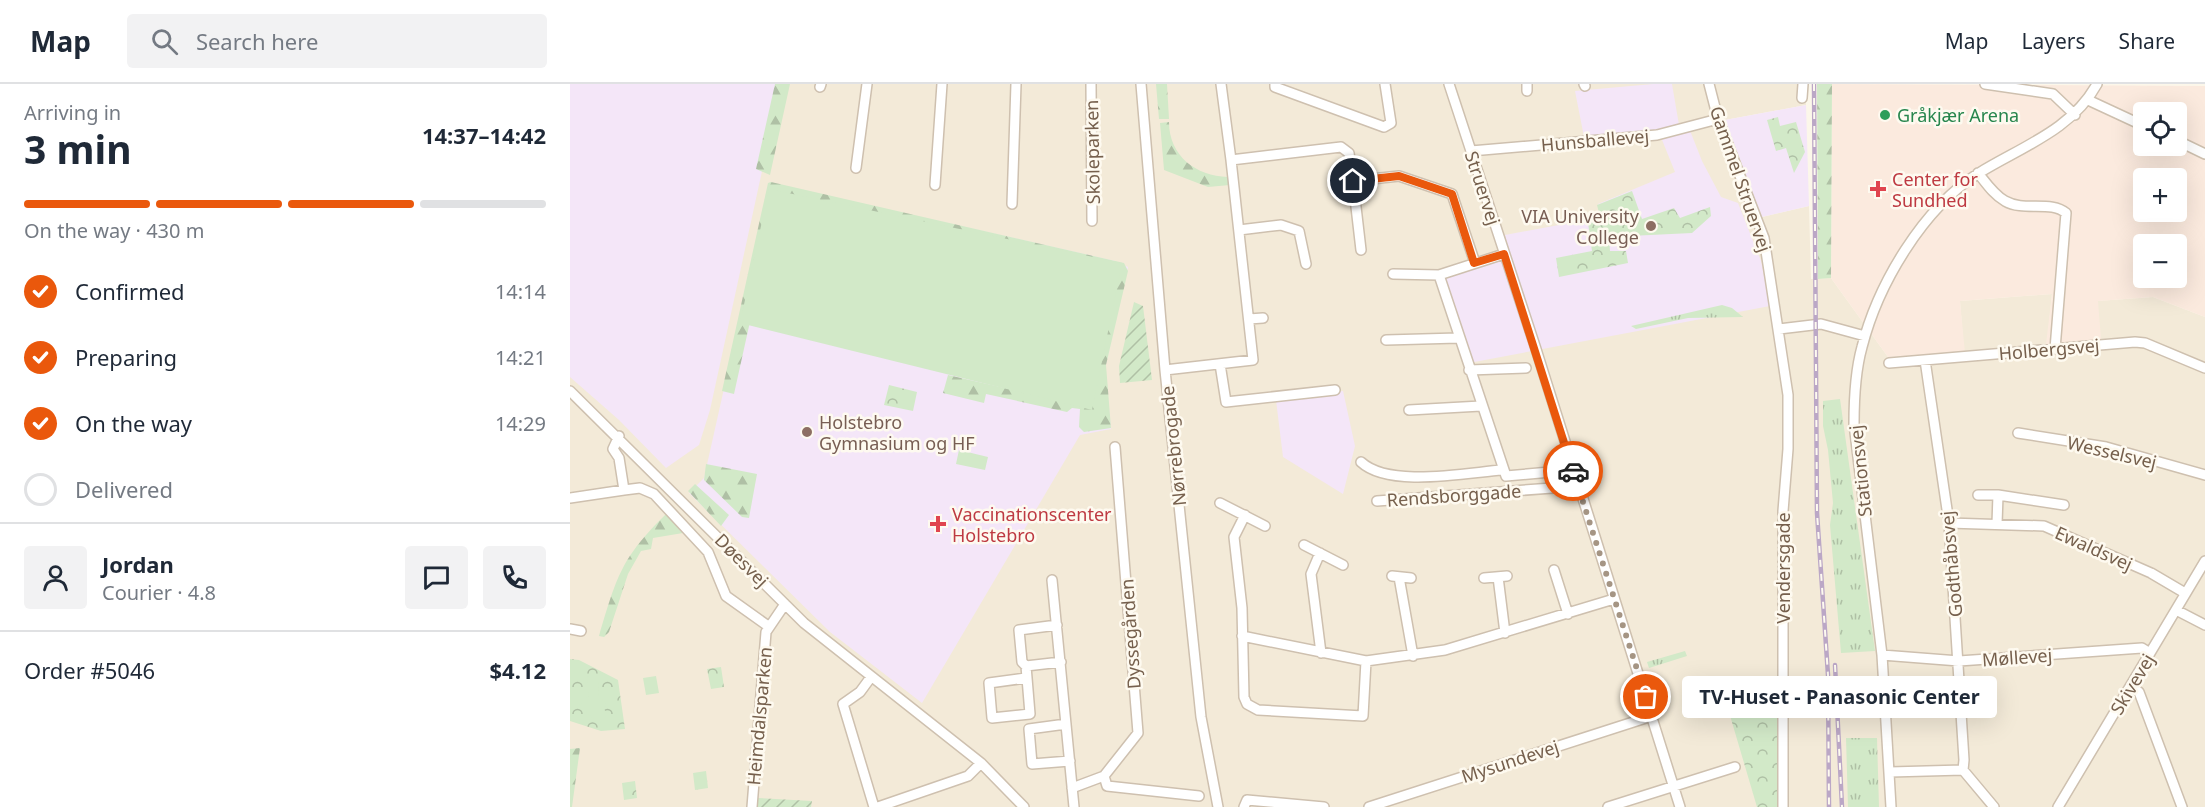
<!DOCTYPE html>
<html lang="en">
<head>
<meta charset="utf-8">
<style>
	:root { --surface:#fff; --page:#f2f2f3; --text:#1f2937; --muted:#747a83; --line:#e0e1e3; --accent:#ea580c }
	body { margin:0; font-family:"Noto Sans",sans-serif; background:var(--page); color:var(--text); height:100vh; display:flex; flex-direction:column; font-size:22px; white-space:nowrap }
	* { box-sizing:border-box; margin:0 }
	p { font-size:20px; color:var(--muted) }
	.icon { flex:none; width:33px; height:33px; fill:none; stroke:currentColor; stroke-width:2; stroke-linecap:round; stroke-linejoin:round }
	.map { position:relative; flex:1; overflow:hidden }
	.details { display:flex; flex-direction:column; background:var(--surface); width:570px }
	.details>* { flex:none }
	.controls { position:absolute; left:1563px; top:18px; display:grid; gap:12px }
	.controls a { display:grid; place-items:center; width:54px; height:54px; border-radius:6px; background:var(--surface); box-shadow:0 6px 24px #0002; font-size:30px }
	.pin { position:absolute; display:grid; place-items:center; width:51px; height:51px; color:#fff; margin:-26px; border:3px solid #fff; border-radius:50%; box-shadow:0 2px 6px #0007 }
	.courier { position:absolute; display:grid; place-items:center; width:60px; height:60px; margin:-30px; border:4px solid #ea580c; border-radius:50%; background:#fff; color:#222; box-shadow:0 2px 8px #0007 }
	.bubble { position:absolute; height:42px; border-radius:6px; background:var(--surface); box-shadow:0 6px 24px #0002; font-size:20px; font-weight:700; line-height:42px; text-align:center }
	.headline em { font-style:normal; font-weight:700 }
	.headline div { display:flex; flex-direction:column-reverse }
	.headline { display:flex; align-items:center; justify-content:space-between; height:102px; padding:0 24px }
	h1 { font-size:39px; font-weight:700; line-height:45px }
	.bar { display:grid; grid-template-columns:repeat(4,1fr); gap:9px 6px; align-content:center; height:72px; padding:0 24px }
	.bar i { height:8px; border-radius:4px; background:var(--line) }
	.bar .current { background:var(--accent) }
	.bar p { grid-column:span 4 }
	.line { display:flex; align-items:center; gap:15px; padding:0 24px; border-top:2px solid var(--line) }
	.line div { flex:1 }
	.round { display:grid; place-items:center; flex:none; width:63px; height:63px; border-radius:6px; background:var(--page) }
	ol { padding:0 24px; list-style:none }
	li { display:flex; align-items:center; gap:18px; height:66px }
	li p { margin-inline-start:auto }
	li .icon { padding:6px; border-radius:50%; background:var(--accent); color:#fff; stroke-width:4 }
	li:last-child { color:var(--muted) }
	li i { width:33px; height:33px; border:3px solid var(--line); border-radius:50% }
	header { display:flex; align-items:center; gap:36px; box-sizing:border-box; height:84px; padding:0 30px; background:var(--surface); border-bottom:2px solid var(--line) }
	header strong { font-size:28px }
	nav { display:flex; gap:33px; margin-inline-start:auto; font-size:21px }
	.search { width:420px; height:54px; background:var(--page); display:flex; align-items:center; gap:15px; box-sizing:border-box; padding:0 21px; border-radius:6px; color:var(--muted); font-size:22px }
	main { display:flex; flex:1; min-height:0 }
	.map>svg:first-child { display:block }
	.residential { fill:#f3ead8 }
	.commercial { fill:#fbeade; fill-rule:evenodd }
	.education { fill:#f4e6f8 }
	.grass { fill:url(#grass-tufts) }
	.forest { fill:url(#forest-firs) }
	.park { fill:url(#park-crowns) }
	.garden { fill:url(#garden-furrows) }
	.pitch { fill:#d2e9c8 }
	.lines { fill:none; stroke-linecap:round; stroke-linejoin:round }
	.minor-casing { stroke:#cec0af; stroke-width:12 }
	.minor { stroke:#fff; stroke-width:9 }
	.rail-casing { stroke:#bba7c6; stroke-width:4.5 }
	.rail { stroke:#fefaf0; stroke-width:2; stroke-dasharray:7; stroke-linecap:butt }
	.done { stroke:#a59584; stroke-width:6; stroke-dasharray:0 10.8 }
	.route { stroke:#ea580c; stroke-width:8 }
	.leisure-dot { fill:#2e9e5b; stroke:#fefaf0; stroke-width:2 }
	.health-dot { fill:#e0444e; stroke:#fefaf0; stroke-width:2 }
	.education-dot { fill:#8d6e63; stroke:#fefaf0; stroke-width:2 }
	.labels { text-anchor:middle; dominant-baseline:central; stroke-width:5; stroke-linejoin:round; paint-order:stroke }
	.leisure-label { font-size:18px; fill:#27864d; stroke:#fefaf0; text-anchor:start }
	.street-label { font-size:18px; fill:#76604d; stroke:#fefaf0 }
	.health-label { font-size:18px; fill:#be3a42; stroke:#fefaf0; text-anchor:start }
	.education-label { font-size:18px; fill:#785e54; stroke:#fefaf0; text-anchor:end }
</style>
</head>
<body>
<header>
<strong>Map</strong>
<div class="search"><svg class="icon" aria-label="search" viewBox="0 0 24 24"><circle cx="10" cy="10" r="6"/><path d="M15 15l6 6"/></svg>Search here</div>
<nav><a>Map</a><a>Layers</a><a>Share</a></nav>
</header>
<main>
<section class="details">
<div class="headline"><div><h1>3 min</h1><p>Arriving in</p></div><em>14:37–14:42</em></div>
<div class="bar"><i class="current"></i><i class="current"></i><i class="current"></i><i></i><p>On the way · 430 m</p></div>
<ol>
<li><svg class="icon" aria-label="check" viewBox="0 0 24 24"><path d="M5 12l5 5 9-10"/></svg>Confirmed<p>14:14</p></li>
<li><svg class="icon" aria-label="check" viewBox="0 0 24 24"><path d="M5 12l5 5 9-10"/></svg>Preparing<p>14:21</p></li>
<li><svg class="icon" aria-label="check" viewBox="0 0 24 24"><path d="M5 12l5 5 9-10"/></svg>On the way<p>14:29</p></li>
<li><i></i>Delivered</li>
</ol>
<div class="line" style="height:108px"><a class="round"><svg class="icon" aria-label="person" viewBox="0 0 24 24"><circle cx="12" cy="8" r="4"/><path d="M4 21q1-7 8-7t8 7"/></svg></a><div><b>Jordan</b><p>Courier · 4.8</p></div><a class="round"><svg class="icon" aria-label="chat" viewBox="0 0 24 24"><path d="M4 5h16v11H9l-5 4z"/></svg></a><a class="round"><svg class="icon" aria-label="phone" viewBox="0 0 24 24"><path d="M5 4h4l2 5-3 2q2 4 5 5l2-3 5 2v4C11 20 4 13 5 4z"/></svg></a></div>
<div class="line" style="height:78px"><div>Order #5046</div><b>$4.12</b></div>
</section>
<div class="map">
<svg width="1635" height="723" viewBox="0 0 1635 723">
	<defs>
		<pattern id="grass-tufts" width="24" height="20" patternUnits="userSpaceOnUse" patternTransform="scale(1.5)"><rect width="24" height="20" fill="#d2e9c8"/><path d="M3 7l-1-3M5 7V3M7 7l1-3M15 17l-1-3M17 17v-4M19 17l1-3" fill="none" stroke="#afc0a5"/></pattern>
		<pattern id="forest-firs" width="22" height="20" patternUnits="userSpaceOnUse" patternTransform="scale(1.5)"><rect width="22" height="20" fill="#d2e9c8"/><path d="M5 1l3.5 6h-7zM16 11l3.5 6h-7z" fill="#afc0a5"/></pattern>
		<pattern id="park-crowns" width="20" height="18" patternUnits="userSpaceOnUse" patternTransform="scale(1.5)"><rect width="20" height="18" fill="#d2e9c8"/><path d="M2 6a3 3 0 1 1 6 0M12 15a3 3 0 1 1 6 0" fill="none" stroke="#afc0a5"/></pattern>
		<pattern id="garden-furrows" width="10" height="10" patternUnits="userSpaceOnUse" patternTransform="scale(1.5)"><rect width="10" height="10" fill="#d2e9c8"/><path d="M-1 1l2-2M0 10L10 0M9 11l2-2" fill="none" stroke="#afc0a5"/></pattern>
	</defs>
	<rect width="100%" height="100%" fill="#fcf7ea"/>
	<path class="residential" d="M0 0H1236V21L1155 36 1192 133 1239 122 1241 195 1261 194 1318 273 1394 269 1390 217 1482 210 1477 260 1527 217 1583 213 1635 233V723H0Z"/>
	<path class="commercial" d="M1262 0 1635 2V233L1583 213 1528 217 1531 255 1476 260 1482 210 1390 217 1395 269 1318 273 1261 194ZM1574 28H1606V62H1574ZM1574 94H1606V128H1574ZM1574 160H1606V194H1574Z"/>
	<path class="education" d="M0 0H211L140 326 129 361 96 384 49 336 0 293Z
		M1083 0H1102L1109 41 1117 39 1132 77 1151 113 1168 119 1191 177 1200 222 899 279 872 194 940 171 935 151 1032 133 1028 120 1105 88 1088 46 1014 53 1005 7Z
		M1236 21 1239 122 1192 133 1155 36Z
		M200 99 545 177 558 183 535 284 541 345 510 351 352 619 260 548 119 409 134 394Z
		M773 307 785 362 773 410 713 373 706 316Z"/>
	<path class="grass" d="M1152 221 1162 224 1173 233 1118 234 1066 245 1061 242Z
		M1270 315 1305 567 1271 569 1260 441 1263 419 1258 366 1253 342V317Z
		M1115 567 1117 572 1079 584 1077 578Z
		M1276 654H1307L1309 723H1278Z"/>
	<path class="forest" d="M205 0H220L200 91 186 85Z
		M586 0H597L599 35H589Z
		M1247 0H1262L1261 194 1248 195Z
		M599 38C599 72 626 92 658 93L660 101 638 103 594 86 590 39Z
		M201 98 554 179 558 187 536 281 541 344 514 348 509 343 510 325 502 324 497 328 416 310 414 319 373 309 378 291 519 323 208 111 164 310 152 307 198 99Z
		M136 380 187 390 179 434 172 433 134 396Z
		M125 400 159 431 151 442 118 407Z
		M97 429 114 446 113 449 83 454 81 465 71 467 58 490 39 548 34 553 29 552C47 492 51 474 97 429Z
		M10 664 2 723H0V665Z"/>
	<path class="park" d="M1208 33 1210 42 1226 38 1235 68 1224 89 1216 64 1206 67 1197 36Z
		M1062 107 1072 135 1104 124 1110 134 1140 123 1141 132 1122 149 1039 153 1040 167H1056L1058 179 989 193 986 174 1022 167 1018 139 1031 137 1027 121Z
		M319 301 347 308 343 327 314 321Z
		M0 575 9 576 48 596 55 645 31 647 0 637Z
		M151 583 154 603 141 605 137 585Z
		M86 592 89 609 76 611 73 594Z
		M1156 618 1210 619V723H1187Z
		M136 687 138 704 125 706 123 689Z
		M65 697 67 714 54 716 52 699Z"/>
	<path class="garden" d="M564 218 573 222 582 296 550 299 549 282Z
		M188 714 242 717 241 723H187Z"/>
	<path class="pitch" d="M199 105 552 179 522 326 170 239Z
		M389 366 418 373 415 386 386 380Z
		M19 590 28 598 29 612 36 620 34 625 38 631 28 640 14 625H9V621L19 612 17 595Z"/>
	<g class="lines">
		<g class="minor-casing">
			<path id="minor" d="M521 0 522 137
				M571 0 595 286 631 633 648 723
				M651 0 661 76 771 63 779 69 783 97
				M705 0V3L814 43 821 39 815 0
				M879 0 965 262 1110 723
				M957 0V7
				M1014 0 1015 2
				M1139 0 1148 35 1194 154 1218 311V365L1213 427V723
				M1415 0 1483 10 1505 31
				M250 3 251 0
				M1232 14 1233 0
				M1518 16 1574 42
				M1606 56 1635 70
				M901 67 1087 51 1148 35
				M286 84 297 0
				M1408 89C1416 99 1424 111 1435 117 1454 128 1481 116 1496 129L1485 265
				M365 101 372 0
				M442 120 446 0
				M669 146 711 141 729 147 736 180
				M791 166 783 97 829 92 882 110 905 179
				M934 170 869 191 936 392 1003 386
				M823 190 869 191
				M679 235 693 234
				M1209 245 1251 240 1295 252
				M816 256 888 254
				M1355 276 1379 439 1394 676 1393 686
				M1319 279 1565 258 1575 259 1635 284
				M650 280 656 318 765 306
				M595 286 683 276 661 76
				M899 286 956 284
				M0 307 234 539 411 679 454 723
				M839 326 911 322
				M1448 349 1536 363 1635 391
				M791 378C819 404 895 389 932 386
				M54 406 70 404 84 410 138 468 156 512 198 542
				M1408 411H1428L1494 421
				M0 414 54 406 49 374 43 365 49 352
				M807 417 996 403
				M650 419 695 442
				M675 431 664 453 672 524 674 613 677 620 688 626 793 632 796 577
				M1379 439 1474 442 1581 489 1615 509
				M1427 440 1428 411
				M734 461 773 481
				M750 469 741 490 751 569
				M984 486 998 530
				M822 492 841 494
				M829 493 843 572
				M928 493 935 549
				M914 494 937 492
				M482 496 504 723
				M1606 526 1635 541
				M487 541 449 546 452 578 456 582 491 578
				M0 545 11 547
				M672 552 796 577 875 566 1044 515
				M1312 571 1389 577 1572 564 1580 569
				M301 593 290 608 273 620 304 723
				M456 594 419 599 422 634 460 630 456 582
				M1561 602 1569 608 1612 723
				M496 640 459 645 462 680 500 677
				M1320 688 1393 686 1424 723
				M534 692 537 702 629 712
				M502 704 534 692 568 649 545 363
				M182 723 196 548 215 520
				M308 723 398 692 411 679
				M674 723 677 716 754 723
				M799 723 1082 632
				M1038 723 1165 683
				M1321 723 1312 571 1284 340C1284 315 1285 288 1292 263 1308 200 1353 124 1409 89 1451 63 1502 46 1527 0
				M1488 723 1635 477"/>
		</g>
		<use href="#minor" class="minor"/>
		<g class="rail-casing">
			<path id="rail" d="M1244 0 1247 429 1258 591 1259 723
				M1265 581 1272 723"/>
		</g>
		<use href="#rail" class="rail"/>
	</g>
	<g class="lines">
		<path class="done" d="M1003 387 1076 613"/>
		<path class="route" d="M783 97 829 92 882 110 904 179 934 170 1003 387"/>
	</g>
	<circle class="leisure-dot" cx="1315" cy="31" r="6"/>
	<g class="health-dot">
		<path d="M1305 96h6v6h6v6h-6v6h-6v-6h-6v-6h6z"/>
		<path d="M365 431h6v6h6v6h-6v6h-6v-6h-6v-6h6z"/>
	</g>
	<g class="education-dot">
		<circle cx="1081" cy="142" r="6"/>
		<circle cx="237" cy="348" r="6"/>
	</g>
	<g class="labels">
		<g class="leisure-label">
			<text x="1327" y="31">Gråkjær Arena</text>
		</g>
		<g class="street-label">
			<text transform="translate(1025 56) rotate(-5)">Hunsballevej</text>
			<text transform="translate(522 68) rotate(-91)">Skoleparken</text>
			<text transform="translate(1171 95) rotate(71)">Gammel Struervej</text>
			<text transform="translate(913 104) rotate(72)">Struervej</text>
			<text transform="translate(1479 265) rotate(-5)">Holbergsvej</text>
			<text transform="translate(603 362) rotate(-96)">Nørrebrogade</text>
			<text transform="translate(1542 368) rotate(13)">Wesselsvej</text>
			<text transform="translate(1290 387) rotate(-96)">Stationsvej</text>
			<text transform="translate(884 411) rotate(-4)">Rendsborggade</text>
			<text transform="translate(1524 464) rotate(24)">Ewaldsvej</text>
			<text transform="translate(172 476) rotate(45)">Døesvej</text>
			<text transform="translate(1381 480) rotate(-95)">Godthåbsvej</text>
			<text transform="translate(1213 484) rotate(-90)">Vendersgade</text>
			<text transform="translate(560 550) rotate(-94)">Dyssegården</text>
			<text transform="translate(1447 573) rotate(-4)">Møllevej</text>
			<text transform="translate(1562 600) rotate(-59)">Skivevej</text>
			<text transform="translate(189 632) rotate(-85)">Heimdalsparken</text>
			<text transform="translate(940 677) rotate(-18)">Mysundevej</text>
		</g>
		<g class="health-label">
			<text x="1322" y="95">Center for<tspan x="1322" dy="21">Sundhed</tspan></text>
			<text x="382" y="430">Vaccinationscenter<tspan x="382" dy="21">Holstebro</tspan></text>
		</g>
		<g class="education-label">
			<text x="1069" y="132">VIA University<tspan x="1069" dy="21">College</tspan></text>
			<text x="249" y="338" text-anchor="start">Holstebro<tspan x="249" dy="21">Gymnasium og HF</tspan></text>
		</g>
	</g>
</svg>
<div class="controls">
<a><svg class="icon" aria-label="locate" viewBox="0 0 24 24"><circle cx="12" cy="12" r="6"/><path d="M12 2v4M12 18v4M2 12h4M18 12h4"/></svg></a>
<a>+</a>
<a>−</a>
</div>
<div class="pin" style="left:1076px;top:613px;background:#ea580c"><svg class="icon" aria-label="bag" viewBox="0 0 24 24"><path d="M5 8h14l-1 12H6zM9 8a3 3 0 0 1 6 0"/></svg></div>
<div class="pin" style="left:783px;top:97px;background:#1f2937"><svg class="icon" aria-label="home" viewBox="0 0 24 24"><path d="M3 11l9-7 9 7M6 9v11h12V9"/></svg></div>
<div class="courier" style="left:1003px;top:387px"><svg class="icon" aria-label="car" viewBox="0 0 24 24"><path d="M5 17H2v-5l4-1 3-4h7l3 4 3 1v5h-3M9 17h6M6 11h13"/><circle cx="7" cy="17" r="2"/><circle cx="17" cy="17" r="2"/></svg></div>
<div class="bubble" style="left:1112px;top:592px;width:315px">TV-Huset - Panasonic Center</div>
</div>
</main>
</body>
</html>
